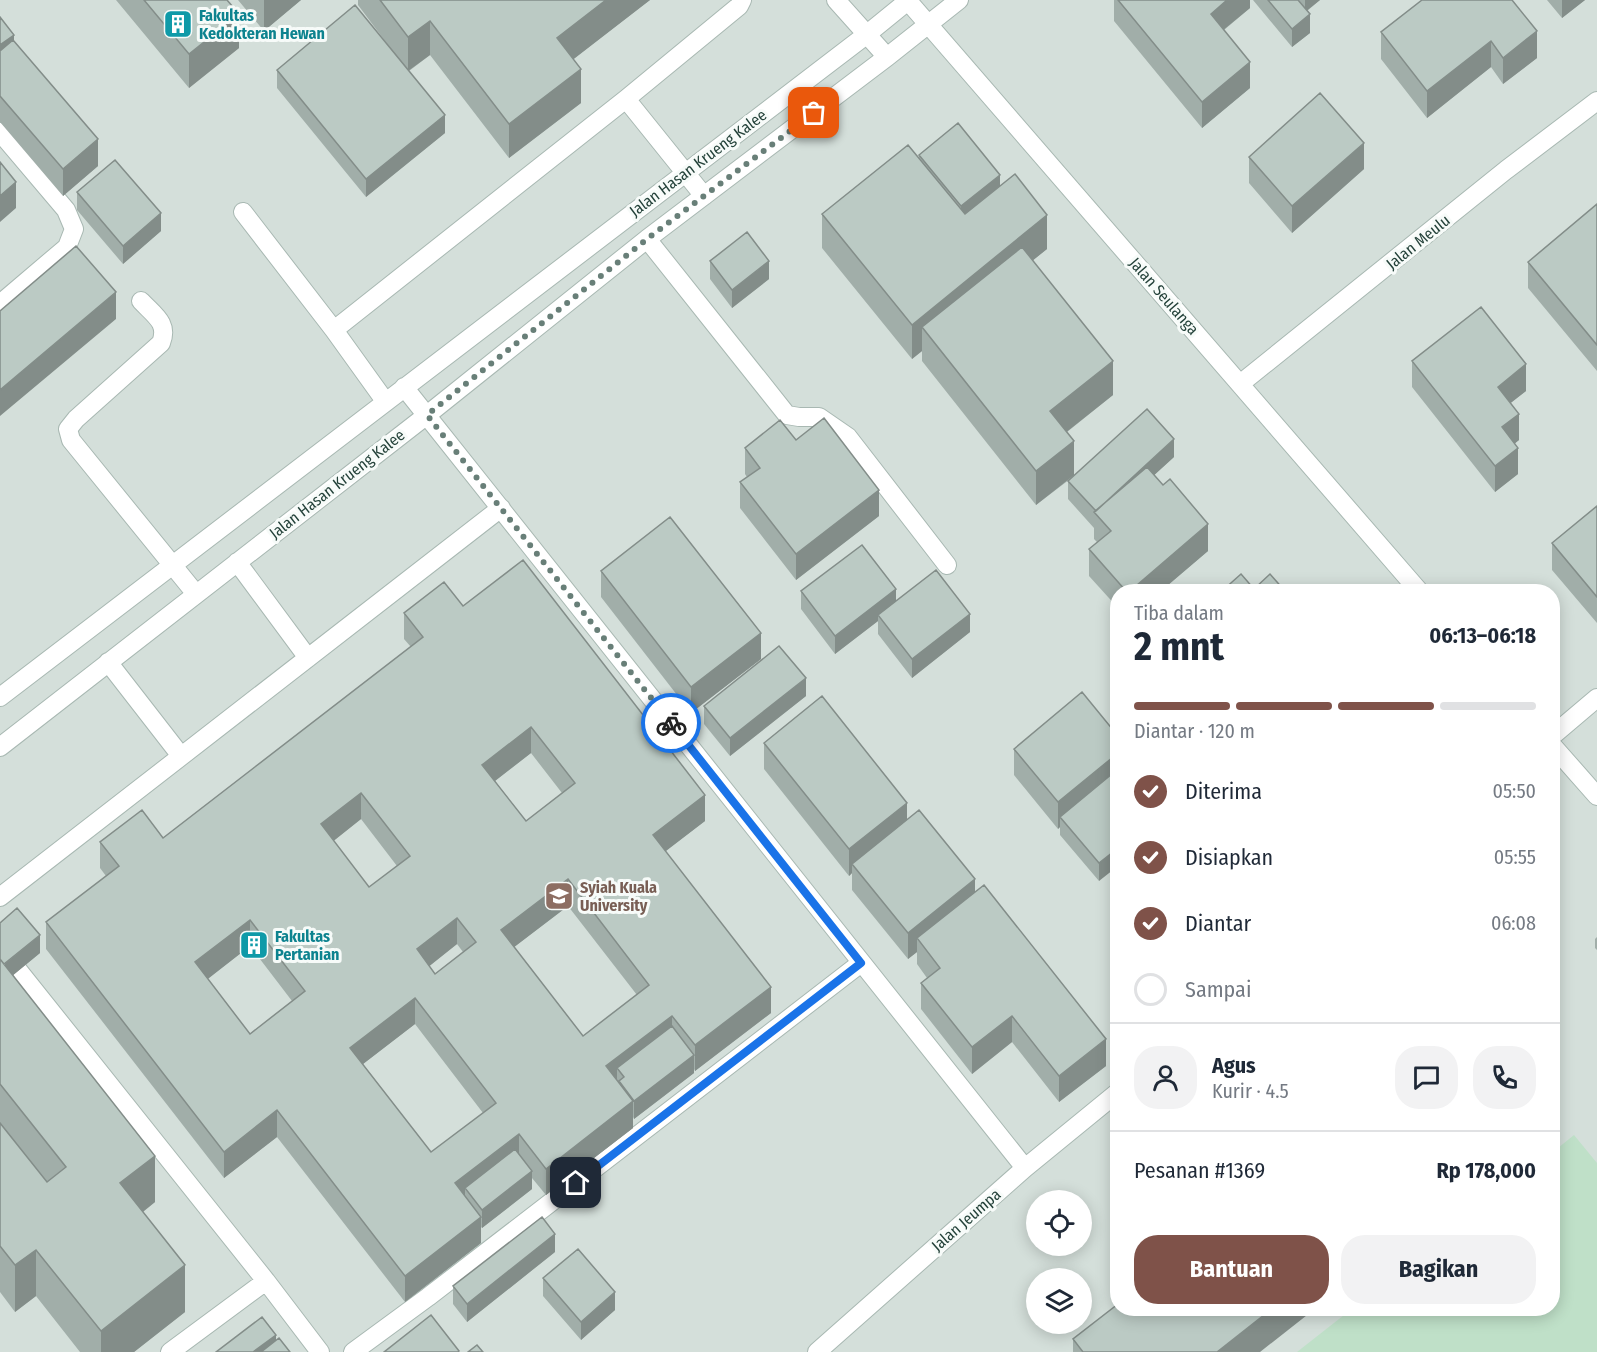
<!DOCTYPE html>
<html lang="id">
<head>
<meta charset="utf-8">
<style>
	:root { --surface:#fff; --page:#f2f2f3; --text:#1f2937; --muted:#747a83; --line:#e0e1e3; --accent:#7f5249 }
	body { margin:0; font-family:"Fira Sans Condensed",sans-serif; background:var(--page); color:var(--text); height:100vh; display:flex; flex-direction:column; font-size:22px; white-space:nowrap }
	* { box-sizing:border-box; margin:0 }
	p { font-size:20px; color:var(--muted) }
	.icon { flex:none; width:33px; height:33px; fill:none; stroke:currentColor; stroke-width:2; stroke-linecap:round; stroke-linejoin:round }
	.map { position:relative; flex:1; overflow:hidden }
	.details { position:absolute; left:1110px; top:584px; width:450px; height:732px; display:flex; flex-direction:column; background:var(--surface); border-radius:24px; box-shadow:0 3px 15px #0003 }
	.details>* { flex:none }
	.buttons { position:absolute; left:1026px; top:1190px; display:grid; gap:12px }
	.buttons a { display:grid; place-items:center; width:66px; height:66px; border-radius:50%; background:var(--surface); box-shadow:0 3px 15px #0003; font-size:30px }
	.pin { position:absolute; display:grid; place-items:center; width:51px; height:51px; color:#fff; margin:-26px; border-radius:12px; box-shadow:0 3px 9px #0006 }
	.courier { position:absolute; display:grid; place-items:center; width:60px; height:60px; margin:-30px; border:4px solid #1a73e8; border-radius:50%; background:#fff; color:#222; box-shadow:0 2px 8px #0007 }
	.summary em { font-style:normal; font-weight:700 }
	.summary div { display:flex; flex-direction:column-reverse }
	.summary { display:flex; align-items:center; justify-content:space-between; height:102px; padding:0 24px }
	h1 { font-size:39px; font-weight:700; line-height:45px }
	.bar { display:grid; grid-template-columns:repeat(4,1fr); gap:9px 6px; align-content:center; height:72px; padding:0 24px }
	.bar i { height:8px; border-radius:4px; background:var(--line) }
	.bar .current { background:var(--accent) }
	.bar p { grid-column:span 4 }
	.line { display:flex; align-items:center; gap:15px; padding:0 24px; border-top:2px solid var(--line) }
	.line div { flex:1 }
	.round { display:grid; place-items:center; flex:none; width:63px; height:63px; border-radius:24px; background:var(--page) }
	ol { padding:0 24px; list-style:none }
	li { display:flex; align-items:center; gap:18px; height:66px }
	li p { margin-inline-start:auto }
	li .icon { padding:6px; border-radius:50%; background:var(--accent); color:#fff; stroke-width:4 }
	li:last-child { color:var(--muted) }
	li i { width:33px; height:33px; border:3px solid var(--line); border-radius:50% }
	.primary-button { display:flex; gap:12px; margin-top:auto; padding:12px 24px }
	.primary-button a { flex:1; height:69px; border-radius:24px; background:var(--accent); color:#fff; font-size:24px; font-weight:700; line-height:69px; text-align:center }
	.primary-button a+a { background:var(--page); color:var(--text) }
	.map>svg:first-child { display:block }
	.built { fill:#d4dfda; fill-rule:evenodd }
	.pitch { fill:#bfe0c8 }
	.lines { fill:none; stroke-linecap:round; stroke-linejoin:round }
	.minor-casing { stroke:#a8b8b2; stroke-width:20 }
	.minor { stroke:#fff; stroke-width:18 }
	.wall { fill:#a1aea9; fill-rule:evenodd }
	.shaded-wall { fill:#838d89 }
	.building { fill:#bbcac4; stroke:#838d89; stroke-width:1.5; fill-rule:evenodd }
	.done { stroke:#687f78; stroke-width:6; stroke-dasharray:0 10.8 }
	.route { stroke:#1a73e8; stroke-width:8 }
	.labels { text-anchor:middle; dominant-baseline:central; stroke-width:6; stroke-linejoin:round; paint-order:stroke }
	.culture-label { font-size:16px; font-weight:bold; fill:#0d838f; stroke:#f7fbf9; text-anchor:start }
	.street-label { font-size:16px; fill:#24423a; stroke:#f7fbf9 }
	.education-label { font-size:16px; font-weight:bold; fill:#785e54; stroke:#f7fbf9; text-anchor:start }
</style>
</head>
<body>
<div class="map">
<svg width="1597" height="1352" viewBox="0 0 1597 1352">
	<rect width="100%" height="100%" fill="#e6efeb"/>
	<path class="built" d="M0 0H1597V1352H0ZM1118 591H1552V1308H1118ZM1036 1200H1082V1245H1036ZM1036 1278H1082V1323H1036Z"/>
	<path class="pitch" d="M1574 1135 1597 1163V1352H1297L1353 1308H1552L1553 1152Z"/>
	<g class="lines">
		<g class="minor-casing">
			<path id="minor" d="M836 0 887 57
				M908 1 1419 591
				M626 99 704 196
				M0 132 66 210 74 229 67 247 0 304
				M243 212 334 330
				M647 239 787 415 799 417H819L848 437 947 565
				M141 301C154 315 169 323 161 343L76 419 68 429 71 440 196 594
				M1240 384 1506 170 1597 101
				M404 387 1025 1168
				M385 401 334 330 626 99 739 6 742 0
				M237 562 308 658
				M108 662 181 756
				M0 697 866 35 909 0
				M1552 736 1597 698
				M1552 745 1597 796
				M0 747 427 415 647 239 887 57 959 0
				M0 897 501 508
				M14 965 266 1281 320 1352
				M170 1352 266 1281
				M353 1352 428 1297 861 963
				M817 1352 1025 1168 1118 1092"/>
		</g>
		<use href="#minor" class="minor"/>
	</g>
	<path class="wall" d="M116 0H227L239 48 189 88Z
		M238 0H301L264 31Z
		M358 0H650L573 59 581 103 509 158 430 55 409 71 445 133 366 197 277 88V70L391 49 358 5Z
		M1114 0H1250V8L1224 30 1250 88 1202 128 1114 21Z
		M1253 0H1320L1307 11 1310 33 1292 47Z
		M1422 0 1537 58 1503 84 1491 67 1427 118 1381 59V32Z
		M1547 0H1585L1562 18Z
		M0 17 14 41 98 166 63 196 0 122Z
		M919 155 1000 186 1047 249 1033 260 1113 395 1067 432 1074 475 1174 457 1154 475 1208 551 1161 591H1118V608L1089 576V549L1097 542 1094 539V528L1068 499V481L1074 476 1036 505 922 361V351L912 359 822 248V214L919 158Z
		M1249 157 1364 169 1292 233 1249 183Z
		M77 192 161 231 123 264 77 210Z
		M1597 204V371L1528 288V262Z
		M710 261 769 279 732 308 710 279Z
		M1412 361 1526 391 1510 403 1519 440 1515 443 1518 474 1495 492 1412 387Z
		M796 440 879 516 796 580 740 508V482L747 477 745 474V448Z
		M1597 506V623L1552 570V543Z
		M601 571 761 659 691 713 601 597Z
		M801 591 896 601 970 632 912 678 878 634V621L835 654 801 609Z
		M463 606 705 821 665 851 771 1013 695 1071 694 1069V1073L634 1119 633 1117V1128L546 1195 532 1178V1189L482 1228 481 1227V1243L405 1302 277 1137 224 1178 46 949V922L106 876 100 868V842L163 838 411 647 404 639V613ZM531 753 562 793 526 821 495 781ZM361 819 397 866 369 887 333 841ZM568 906 637 995 583 1036 514 947ZM457 944 463 952 435 974 429 966ZM250 946 292 1001 250 1034 207 979ZM415 1024 483 1113 431 1152 363 1064Z
		M806 696 730 756 704 724V706Z
		M1118 736 1099 881 1060 835V827L1058 829 1014 775V749Z
		M764 743 907 819 975 892 1106 1066 1059 1102 1012 1042 972 1074 921 1009V983L927 978 917 964V952L908 959 852 890V873L849 876 764 769Z
		M0 923 40 953 13 975 155 1202 143 1212 185 1312 134 1352H80L36 1296 15 1312 0 1292Z
		M1597 937V950L1595 948V939Z
		M555 1252 467 1322 453 1304V1286Z
		M543 1278 615 1310 581 1340 543 1296Z
		M1143 1311 1260 1352H1073V1339Z"/>
	<path class="shaded-wall" d="M264 0H301L264 31Z
		M606 0H650L557 72V38Z
		M1227 0H1250V8L1211 40V14Z
		M1305 0H1320L1305 12Z
		M1562 0H1585L1562 18Z
		M239 14V48L189 88V54Z
		M1310 14V33L1292 47V29Z
		M430 21V55L408 71V37Z
		M1537 31V58L1503 84V58Z
		M14 35V53L0 64V45Z
		M1491 41V67L1427 118V91Z
		M1250 62V88L1202 128V102Z
		M581 69V103L509 158V124Z
		M445 115V133L366 197V179Z
		M98 139V166L63 196V169Z
		M1364 143V169L1292 233V206Z
		M1000 175V193L961 224V206Z
		M16 182V208L0 222V196Z
		M161 213V231L123 264V246Z
		M1047 215V249L933 341 922 327V351L912 359V325Z
		M769 261V279L732 308V290Z
		M116 292V319L0 416V390Z
		M1113 361V395L1050 445V411Z
		M1526 364V391L1498 413V387Z
		M1519 414V440L1502 454V427Z
		M1174 439V457L1103 522 1096 511Z
		M1074 441V475L1036 505V471Z
		M1518 448V474L1495 492V466Z
		M879 490V516L796 580V554Z
		M1208 524V551L1161 591H1130Z
		M896 589V607L878 615V621L835 654V636Z
		M970 614V632L912 678V659Z
		M761 633V659L691 713V687Z
		M806 678V696L730 756V738Z
		M531 727V753L482 791V765Z
		M1118 753V779L1060 817V827L1058 829V802Z
		M361 793V819L321 851V824Z
		M705 795V821L653 861V835Z
		M907 803V830L852 864V873L849 876V849Z
		M1118 848V866L1099 881V863Z
		M568 879V906L501 957V930Z
		M975 879V906L917 938V952L908 959V933Z
		M457 918V944L417 976V949Z
		M250 920V946L195 989V962Z
		M40 935V953L0 986V968Z
		M771 987V1013L695 1071V1045Z
		M415 998V1024L350 1074V1048Z
		M672 1016V1042L624 1077 617 1068V1084L606 1066Z
		M1012 1016V1042L972 1074V1047Z
		M1106 1039V1066L1059 1102V1076Z
		M694 1055V1073L634 1119V1101Z
		M633 1101V1128L546 1195V1169Z
		M277 1110V1137L224 1178V1152Z
		M519 1134V1160L465 1188V1202L455 1183Z
		M155 1156V1202L120 1230V1183Z
		M532 1171V1189L482 1228V1210Z
		M481 1217V1243L405 1302V1276Z
		M555 1234V1252L467 1322V1304Z
		M36 1250V1296L15 1312V1265Z
		M185 1265V1312L134 1352H101V1331Z
		M615 1292V1310L581 1340V1322Z
		M1273 1308H1316L1260 1352H1217Z
		M276 1335V1352H253Z"/>
	<path class="building" d="M144 0H227L239 14 189 54Z
		M380 0H606L557 38 581 69 509 124 430 21 408 37Z
		M1118 0H1227L1211 14 1250 62 1202 102Z
		M1268 0H1298L1310 14 1292 29Z
		M1422 0H1512L1537 31 1503 58 1491 41 1427 91 1381 32Z
		M355 5 445 115 366 179 277 70Z
		M0 17 14 35 0 45Z
		M13 40 98 139 63 169 0 96V51Z
		M1320 93 1364 143 1292 206 1249 157Z
		M958 123 1000 175 961 206 919 155Z
		M908 145 965 214 1015 174 1047 215 912 325 822 214Z
		M115 160 161 213 123 246 77 192Z
		M0 162 16 182 0 196Z
		M1597 204V345L1528 262Z
		M747 232 769 261 732 290 710 261Z
		M76 246 116 292 0 390V311Z
		M1022 247 1113 361 1050 411 1074 441 1036 471 922 327Z
		M1481 307 1526 364 1498 387 1519 414 1502 427 1518 448 1495 466 1412 361Z
		M1147 409 1174 439 1096 511 1068 481Z
		M824 418 879 490 796 554 740 482 760 468 745 448 780 420 796 440Z
		M1147 467 1163 485 1170 479 1208 524 1130 591H1126L1089 549 1111 531 1094 512Z
		M1597 506V597L1552 543Z
		M670 517 761 633 691 687 601 571Z
		M862 545 896 589 835 636 801 591Z
		M523 560 705 795 653 835 771 987 695 1045 672 1016 606 1066 633 1101 546 1169 519 1134 455 1183 481 1217 405 1276 277 1110 224 1152 46 922 119 866 100 842 142 810 163 838 423 637 404 613 444 582 463 606ZM531 727 575 783 526 821 482 765ZM361 793 410 856 369 887 321 824ZM568 879 649 985 583 1036 501 930ZM457 918 476 942 435 974 417 949ZM250 920 305 991 250 1034 195 962ZM415 998 496 1103 431 1152 350 1048Z
		M936 570 970 614 912 659 878 615Z
		M1241 574 1254 589 1270 574 1285 591H1222Z
		M779 646 806 678 730 738 704 706Z
		M1082 692 1118 736V753L1058 802 1014 749Z
		M822 696 907 803 849 849 764 743Z
		M1118 769V848L1099 863 1060 817Z
		M919 810 975 879 908 933 852 864Z
		M984 885 1106 1039 1059 1076 1012 1016 972 1047 921 983 940 968 917 938Z
		M17 908 40 935 4 964 0 959V923Z
		M0 959 155 1156 120 1183 185 1265 101 1331 36 1250 15 1265 0 1246V1123L47 1182 66 1167 0 1084Z
		M672 1026 694 1055 634 1101 619 1081 624 1077 617 1068Z
		M515 1149 532 1171 482 1210 465 1188Z
		M542 1217 555 1234 467 1304 453 1286Z
		M578 1249 615 1292 581 1322 543 1278Z
		M1118 1304V1308H1141L1143 1311 1146 1308H1273L1217 1352H1083L1073 1339Z
		M431 1315 459 1351 458 1352H384Z
		M262 1317 276 1335 253 1352H216Z
		M279 1338 290 1352H261Z
		M477 1345 483 1352H468Z"/>
	<g class="lines">
		<path class="done" d="M671 723 427 415 647 239 814 113"/>
		<path class="route" d="M576 1183 861 963 671 723"/>
	</g>
	<defs>
		<g id="building-square" transform="scale(1.5)"><rect x="-9" y="-9" width="18" height="18" rx="4" fill="#0f9aa8" stroke="#f7fbf9"/><path d="M-4-6H4V6H1V3H-1V6H-4ZM-2.5-4.3h1.7v1.8h-1.7ZM.8-4.3h1.7v1.8H.8ZM-2.5-1h1.7V.8h-1.7ZM.8-1h1.7V.8H.8Z" fill="#fff"/></g>
		<g id="university-square" transform="scale(1.5)"><rect x="-9" y="-9" width="18" height="18" rx="4" fill="#8d6e63" stroke="#f7fbf9"/><path d="M0-5L7-2L0 1L-7-2ZM-4 1L0 2.5L4 1V4Q0 6-4 4Z" fill="#fff"/></g>
	</defs>
	<g fill-rule="evenodd">
		<use href="#building-square" x="178" y="24"/>
		<use href="#university-square" x="559" y="896"/>
		<use href="#building-square" x="254" y="945"/>
	</g>
	<g class="labels">
		<g class="culture-label">
			<text x="199" y="15">Fakultas<tspan x="199" dy="18">Kedokteran Hewan</tspan></text>
			<text x="275" y="936">Fakultas<tspan x="275" dy="18">Pertanian</tspan></text>
		</g>
		<g class="street-label">
			<text transform="translate(698 163) rotate(-37)">Jalan Hasan Krueng Kalee</text>
			<text transform="translate(1418 242) rotate(-39)">Jalan Meulu</text>
			<text transform="translate(1164 296) rotate(49)">Jalan Seulanga</text>
			<text transform="translate(337 484) rotate(-38)">Jalan Hasan Krueng Kalee</text>
			<text transform="translate(966 1220) rotate(-41)">Jalan Jeumpa</text>
		</g>
		<g class="education-label">
			<text x="580" y="887">Syiah Kuala<tspan x="580" dy="18">University</tspan></text>
		</g>
	</g>
</svg>
<div class="buttons">
<a><svg class="icon" aria-label="locate" viewBox="0 0 24 24"><circle cx="12" cy="12" r="6"/><path d="M12 2v4M12 18v4M2 12h4M18 12h4"/></svg></a>
<a><svg class="icon" aria-label="layers" viewBox="0 0 24 24"><path d="M12 4l9 5-9 5-9-5zM3 14l9 5 9-5"/></svg></a>
</div>
<div class="pin" style="left:814px;top:113px;background:#ea580c"><svg class="icon" aria-label="bag" viewBox="0 0 24 24"><path d="M5 8h14l-1 12H6zM9 8a3 3 0 0 1 6 0"/></svg></div>
<div class="pin" style="left:576px;top:1183px;background:#1f2937"><svg class="icon" aria-label="home" viewBox="0 0 24 24"><path d="M3 11l9-7 9 7M6 9v11h12V9"/></svg></div>
<div class="courier" style="left:671px;top:723px"><svg class="icon" aria-label="bike" viewBox="0 0 24 24"><circle cx="6" cy="16" r="4"/><circle cx="18" cy="16" r="4"/><path d="M6 16l4-8h5l3 8M10 8l3 8H6M13 5h3"/></svg></div>
<section class="details">
<div class="summary"><div><h1>2 mnt</h1><p>Tiba dalam</p></div><em>06:13–06:18</em></div>
<div class="bar"><i class="current"></i><i class="current"></i><i class="current"></i><i></i><p>Diantar · 120 m</p></div>
<ol>
<li><svg class="icon" aria-label="check" viewBox="0 0 24 24"><path d="M5 12l5 5 9-10"/></svg>Diterima<p>05:50</p></li>
<li><svg class="icon" aria-label="check" viewBox="0 0 24 24"><path d="M5 12l5 5 9-10"/></svg>Disiapkan<p>05:55</p></li>
<li><svg class="icon" aria-label="check" viewBox="0 0 24 24"><path d="M5 12l5 5 9-10"/></svg>Diantar<p>06:08</p></li>
<li><i></i>Sampai</li>
</ol>
<div class="line" style="height:108px"><a class="round"><svg class="icon" aria-label="person" viewBox="0 0 24 24"><circle cx="12" cy="8" r="4"/><path d="M4 21q1-7 8-7t8 7"/></svg></a><div><b>Agus</b><p>Kurir · 4.5</p></div><a class="round"><svg class="icon" aria-label="chat" viewBox="0 0 24 24"><path d="M4 5h16v11H9l-5 4z"/></svg></a><a class="round"><svg class="icon" aria-label="phone" viewBox="0 0 24 24"><path d="M5 4h4l2 5-3 2q2 4 5 5l2-3 5 2v4C11 20 4 13 5 4z"/></svg></a></div>
<div class="line" style="height:78px"><div>Pesanan #1369</div><b>Rp 178,000</b></div>
<div class="primary-button"><a>Bantuan</a><a>Bagikan</a></div>
</section>
</div>
</body>
</html>
